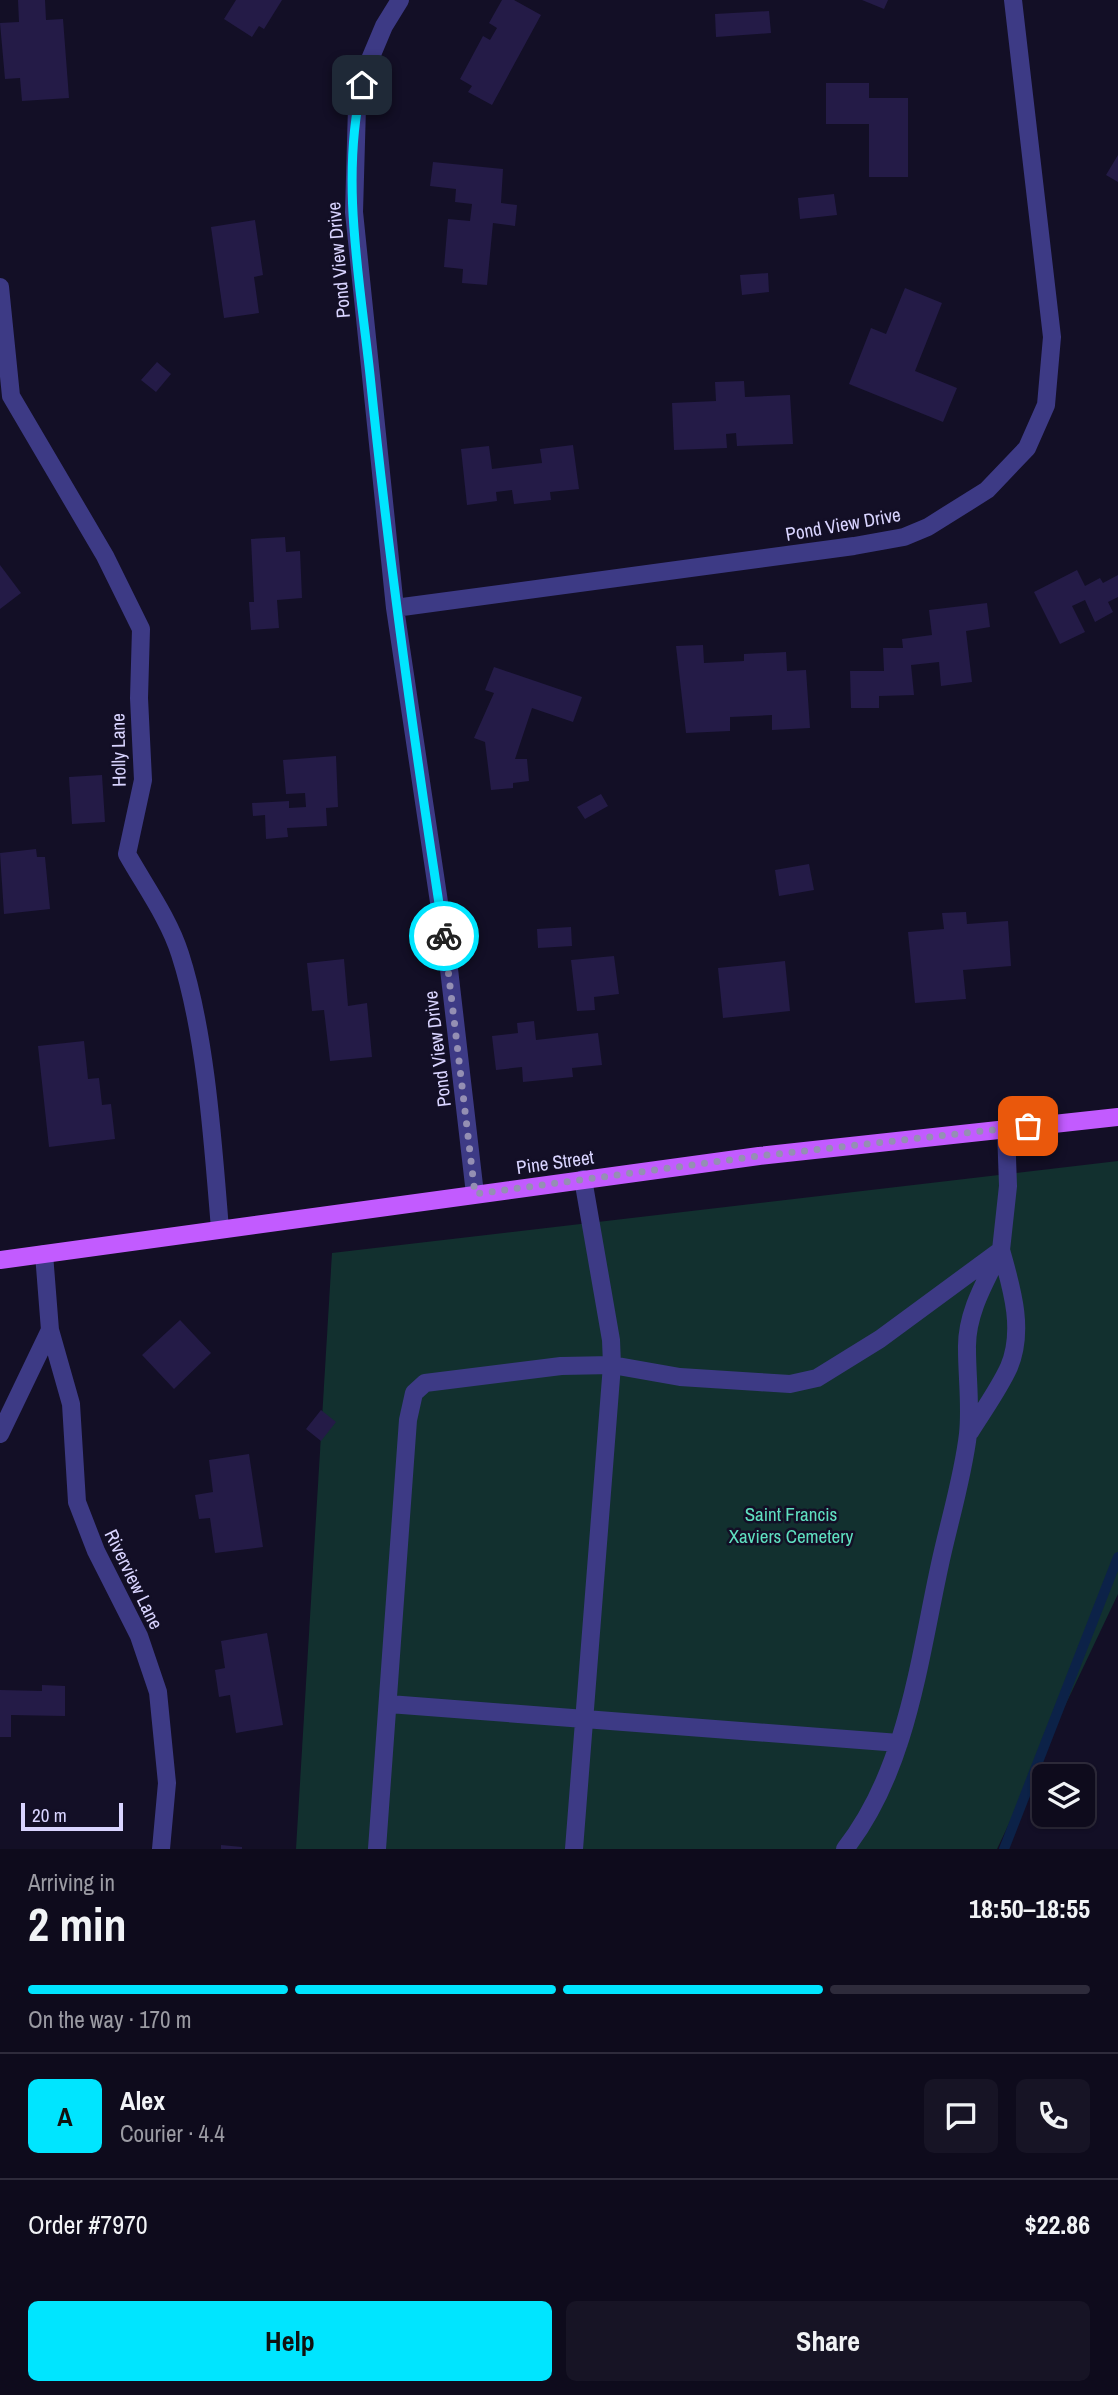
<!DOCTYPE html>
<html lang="en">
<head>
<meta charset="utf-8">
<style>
	:root { --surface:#0e0b1c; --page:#171425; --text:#f1f3f6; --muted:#9b9ba3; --line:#2e2b3b; --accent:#00e5ff }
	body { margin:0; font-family:"Archivo Narrow",sans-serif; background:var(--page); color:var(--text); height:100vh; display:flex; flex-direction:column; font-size:26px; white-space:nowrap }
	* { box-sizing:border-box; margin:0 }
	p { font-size:23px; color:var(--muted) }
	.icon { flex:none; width:38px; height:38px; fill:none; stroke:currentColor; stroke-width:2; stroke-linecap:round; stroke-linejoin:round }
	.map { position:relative; height:1849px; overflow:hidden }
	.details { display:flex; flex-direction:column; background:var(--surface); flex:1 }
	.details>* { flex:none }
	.buttons { position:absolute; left:1032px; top:1764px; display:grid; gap:14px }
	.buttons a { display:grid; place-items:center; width:63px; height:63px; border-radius:10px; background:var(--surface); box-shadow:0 2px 5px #0004,0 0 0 2px var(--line); font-size:35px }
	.scale { position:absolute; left:21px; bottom:18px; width:102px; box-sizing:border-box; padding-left:7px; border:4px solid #d9d4ff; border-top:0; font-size:19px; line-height:24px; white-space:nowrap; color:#d9d4ff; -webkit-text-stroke:5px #130f26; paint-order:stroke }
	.pin { position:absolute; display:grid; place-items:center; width:60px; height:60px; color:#fff; margin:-30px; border-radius:14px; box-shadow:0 4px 10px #0006 }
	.courier { position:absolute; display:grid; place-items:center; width:70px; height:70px; margin:-35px; border:5px solid #00e5ff; border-radius:50%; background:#fff; color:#222; box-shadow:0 2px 9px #0007 }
	.summary em { font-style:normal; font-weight:700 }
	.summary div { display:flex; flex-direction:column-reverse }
	.summary { display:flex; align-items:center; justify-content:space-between; height:119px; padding:0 28px }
	h1 { font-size:46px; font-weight:700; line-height:52px }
	.bar { display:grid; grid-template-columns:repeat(4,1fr); gap:10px 7px; align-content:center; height:84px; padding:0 28px }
	.bar i { height:9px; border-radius:5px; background:var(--line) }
	.bar .current { background:var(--accent) }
	.bar p { grid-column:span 4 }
	.line { display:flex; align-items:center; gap:18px; padding:0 28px; border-top:2px solid var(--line) }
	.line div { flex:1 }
	.round { display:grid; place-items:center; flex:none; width:74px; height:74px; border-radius:10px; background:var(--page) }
	.primary-button { display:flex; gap:14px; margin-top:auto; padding:14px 28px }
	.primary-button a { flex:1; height:80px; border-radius:10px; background:var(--accent); color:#111; font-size:28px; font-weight:700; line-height:80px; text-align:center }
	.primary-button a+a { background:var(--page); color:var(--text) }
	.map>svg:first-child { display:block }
	.green { fill:#12302f }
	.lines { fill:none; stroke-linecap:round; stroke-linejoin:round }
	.stream { stroke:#0c2248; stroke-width:10 }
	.building { fill:#241b47 }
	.minor { stroke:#3d3a85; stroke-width:18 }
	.major { stroke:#c25bff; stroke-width:18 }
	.done { stroke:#948fb3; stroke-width:7; stroke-dasharray:0 12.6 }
	.route { stroke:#00e5ff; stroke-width:9 }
	.labels { text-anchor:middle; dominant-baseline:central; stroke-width:5; stroke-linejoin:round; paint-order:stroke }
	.street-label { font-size:19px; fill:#d9d4ff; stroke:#130f26 }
	.park-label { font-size:19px; fill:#5fe0c0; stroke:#130f26 }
</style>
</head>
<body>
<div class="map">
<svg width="1118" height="1849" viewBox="0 0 1118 1849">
	<rect width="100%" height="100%" fill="#130f26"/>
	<path class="green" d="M1118 1161V1594L997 1849H296L332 1253Z"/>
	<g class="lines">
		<path class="stream" d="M1004 1849 1118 1557"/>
	</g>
	<path class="building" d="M18 0H45L46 20 63 19 69 98 22 101 20 78 5 79 0 23 19 22Z
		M236 0H282L264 29 259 26 252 37 224 19Z
		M502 0H514L541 15 492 105 468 92 472 86 460 79 483 36 490 40 497 28 489 23Z
		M862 0H888L884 9Z
		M769 11 771 33 716 37 715 14Z
		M826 83H869V98H908V177H869V124H826Z
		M1118 155V182L1106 175Z
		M433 162 503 169 501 203 517 205 515 226 493 223 487 285 462 283 463 269 444 267 448 219 470 221 472 204 455 202 456 189 430 186Z
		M834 194 837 215 800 219 798 198Z
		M255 220 263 275 254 277 259 313 224 318 211 227Z
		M768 273 769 292 742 295 740 275Z
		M905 288 942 303 915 371 957 388 943 422 849 384 871 328 886 334Z
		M157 362 171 374 156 392 141 380Z
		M744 381 745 397 790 395 793 444 737 446 736 433 726 434 727 448 674 450 672 403 716 401 715 382Z
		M573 445 579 489 550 492 551 500 514 504 512 490 496 492 497 501 467 505 461 449 489 446 492 469 542 463 540 449Z
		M285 537 286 552 300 551 302 598 277 600 279 628 251 630 249 602H254L251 539Z
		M0 565 21 593 0 609Z
		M1077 570 1085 586 1100 578 1103 583 1118 575V597L1108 602 1113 612 1095 622 1085 600 1072 606 1085 632 1060 644 1034 592Z
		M987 603 990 627 966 631 972 682 941 686 939 662 911 665 914 695 879 696V708H851L850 671H884L883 648H903L902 639 932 635 929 610Z
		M703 645 704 663 744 661V654L786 652 787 671 806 670 810 728 772 730V715L730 717V731L686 733 676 646Z
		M494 667 582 697 573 722 532 708 515 759H527L529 781 513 783V788L491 790 485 742 474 738 494 693 485 690Z
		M336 756 338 807 326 808 327 826 287 828 288 837 266 839 265 815 253 816 252 803 289 801V808L306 807 305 793 286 794 283 760Z
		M102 775 105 822 72 824 69 777Z
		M601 794 608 806 585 819 577 807Z
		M36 849 37 857H45L50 909 4 914 0 853Z
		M809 864 814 890 779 896 775 870Z
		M966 912 967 924 1008 921 1011 966 963 970 966 999 915 1003 908 932 944 929 942 913Z
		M571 927 572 946 538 948 537 929Z
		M614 956 619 994 594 997 595 1010 577 1011 571 960Z
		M344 959 348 1006 367 1003 372 1057 330 1061 324 1010 312 1011 307 963Z
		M785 961 790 1011 723 1018 718 968Z
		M534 1021 536 1040 598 1033 602 1065 572 1068 573 1077 523 1082 522 1067 496 1070 492 1036 518 1033 517 1023Z
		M84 1041 88 1079 99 1078 102 1105 111 1104 115 1139 49 1147 38 1046Z
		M180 1320 211 1353 174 1389 142 1355Z
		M321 1410 336 1422 321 1441 306 1429Z
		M249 1454 263 1547 215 1553 210 1518 199 1519 195 1495 213 1492 209 1460Z
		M267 1633 283 1725 236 1733 230 1695 219 1697 215 1670 225 1668 221 1641Z
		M42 1685 65 1686V1716L11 1715V1737H0V1690L42 1691Z
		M221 1845 242 1847V1849H221Z"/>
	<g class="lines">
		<path class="minor" d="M400 0 384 26 368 64 357 107 354 212 395 608 449 969 475 1194
			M0 287 11 396 105 556 141 629 139 698 143 780 127 854C145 886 169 919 180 954 206 1034 213 1144 220 1229
			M395 608 854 546 904 537 928 527 987 490 1027 448 1046 405 1052 337 1013 0
			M44 1254 50 1330 71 1404 77 1502 96 1551 139 1636 158 1692 167 1783 161 1849
			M970 1432C983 1411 999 1389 1009 1367 1025 1329 1011 1286 1001 1250
			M0 1434 50 1330
			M389 1704 899 1743
			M377 1849 408 1420 414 1393 425 1383 561 1366 612 1365 680 1377 758 1382 790 1384 817 1378 880 1339 1001 1250 1008 1186 1006 1129
			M574 1849 612 1365 611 1340 583 1179
			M845 1849C907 1770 919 1660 940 1564 949 1522 963 1477 968 1434 971 1406 967 1377 967 1349 966 1315 984 1284 999 1254"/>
		<path class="major" d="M0 1260 759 1156 1118 1117"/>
	</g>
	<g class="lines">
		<path class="done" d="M444 936 475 1194 759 1156 1028 1126"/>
		<path class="route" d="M362 85C340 179 360 281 370 375 389 563 415 749 444 936"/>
	</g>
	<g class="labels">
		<g class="street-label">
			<text transform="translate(338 260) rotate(-95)">Pond View Drive</text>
			<text transform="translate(843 524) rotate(-10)">Pond View Drive</text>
			<text transform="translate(118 750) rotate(-91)">Holly Lane</text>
			<text transform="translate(437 1049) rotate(-97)">Pond View Drive</text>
			<text transform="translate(555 1162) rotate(-8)">Pine Street</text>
			<text transform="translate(134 1579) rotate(64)">Riverview Lane</text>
		</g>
		<g class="park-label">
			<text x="791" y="1514">Saint Francis<tspan x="791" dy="22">Xaviers Cemetery</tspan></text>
		</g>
	</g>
</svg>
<div class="buttons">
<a><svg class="icon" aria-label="layers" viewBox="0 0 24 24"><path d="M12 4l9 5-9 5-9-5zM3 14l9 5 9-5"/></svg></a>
</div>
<div class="scale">20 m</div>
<div class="pin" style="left:1028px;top:1126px;background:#ea580c"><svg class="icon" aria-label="bag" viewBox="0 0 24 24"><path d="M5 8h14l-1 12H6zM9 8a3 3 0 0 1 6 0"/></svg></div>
<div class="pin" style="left:362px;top:85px;background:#1f2937"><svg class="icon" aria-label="home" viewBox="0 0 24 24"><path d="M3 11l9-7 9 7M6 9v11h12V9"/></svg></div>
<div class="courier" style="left:444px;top:936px"><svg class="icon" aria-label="bike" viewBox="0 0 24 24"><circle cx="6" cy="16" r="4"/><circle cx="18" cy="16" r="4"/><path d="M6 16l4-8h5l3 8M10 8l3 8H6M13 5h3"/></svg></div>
</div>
<section class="details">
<div class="summary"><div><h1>2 min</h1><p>Arriving in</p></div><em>18:50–18:55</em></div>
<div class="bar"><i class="current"></i><i class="current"></i><i class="current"></i><i></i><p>On the way · 170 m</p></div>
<div class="line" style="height:126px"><b class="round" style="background:var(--accent);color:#111">A</b><div><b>Alex</b><p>Courier · 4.4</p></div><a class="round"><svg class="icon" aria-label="chat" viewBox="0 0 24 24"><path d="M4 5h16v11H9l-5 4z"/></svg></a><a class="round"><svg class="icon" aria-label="phone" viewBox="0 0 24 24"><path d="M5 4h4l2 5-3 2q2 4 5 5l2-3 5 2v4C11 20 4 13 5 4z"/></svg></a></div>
<div class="line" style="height:91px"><div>Order #7970</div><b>$22.86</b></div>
<div class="primary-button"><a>Help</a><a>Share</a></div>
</section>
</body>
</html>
